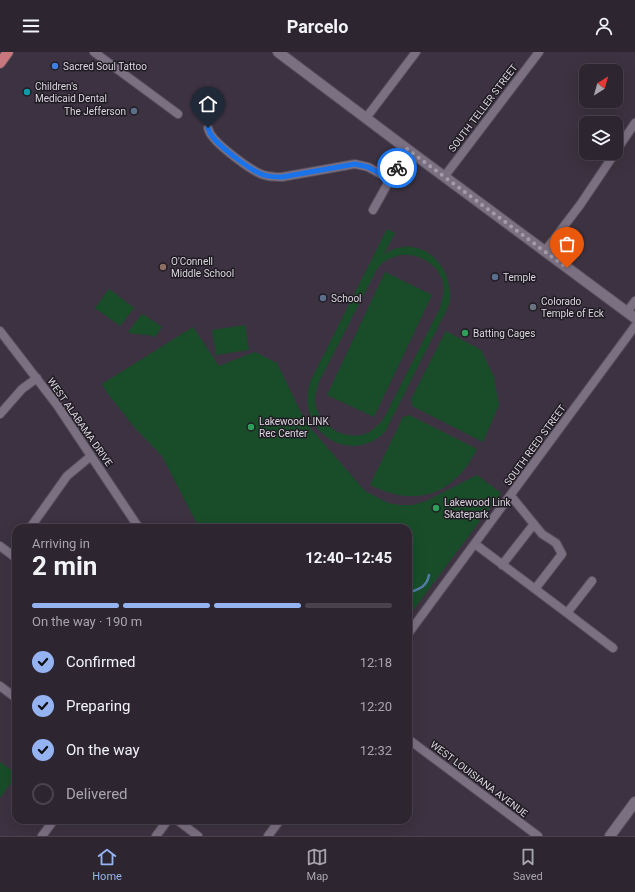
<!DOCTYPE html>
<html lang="en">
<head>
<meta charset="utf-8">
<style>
	:root { --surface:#2d2631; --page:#352e39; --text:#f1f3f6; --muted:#a7a5ab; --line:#48434d; --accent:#95b2f1 }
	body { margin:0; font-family:Roboto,sans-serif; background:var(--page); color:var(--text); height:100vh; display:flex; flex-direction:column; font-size:15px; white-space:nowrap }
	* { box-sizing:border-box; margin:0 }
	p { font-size:13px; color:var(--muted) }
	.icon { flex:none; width:22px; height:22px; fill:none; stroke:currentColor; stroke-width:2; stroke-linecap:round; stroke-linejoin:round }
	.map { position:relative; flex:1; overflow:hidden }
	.panel { position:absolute; left:12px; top:472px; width:400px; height:300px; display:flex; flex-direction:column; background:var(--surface); border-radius:12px; box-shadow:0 4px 16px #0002,0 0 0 1px var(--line) }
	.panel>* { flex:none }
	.needle { width:26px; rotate:37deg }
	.buttons { position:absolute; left:579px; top:12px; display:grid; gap:8px }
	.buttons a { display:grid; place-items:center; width:44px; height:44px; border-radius:8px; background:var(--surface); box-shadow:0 4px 16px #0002,0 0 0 1px var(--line); font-size:20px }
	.pin { position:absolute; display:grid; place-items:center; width:34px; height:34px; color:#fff; margin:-41px -17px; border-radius:50% 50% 50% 0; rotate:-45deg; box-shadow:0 0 4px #0007 }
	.pin .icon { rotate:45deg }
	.courier { position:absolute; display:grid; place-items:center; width:40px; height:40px; margin:-20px; border:3px solid #1a73e8; border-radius:50%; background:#fff; color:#222; box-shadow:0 1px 5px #0007 }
	.summary em { font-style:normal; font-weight:700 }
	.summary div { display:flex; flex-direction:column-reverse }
	.summary { display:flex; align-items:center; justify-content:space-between; height:68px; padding:0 20px }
	h1 { font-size:26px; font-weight:700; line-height:30px }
	.bar { display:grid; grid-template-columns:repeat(4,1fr); gap:6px 4px; align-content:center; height:48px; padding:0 20px }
	.bar i { height:5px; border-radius:3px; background:var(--line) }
	.bar .active { background:var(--accent) }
	.bar p { grid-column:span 4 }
	ol { padding:0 20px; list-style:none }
	li { display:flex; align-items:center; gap:12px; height:44px }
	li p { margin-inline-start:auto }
	li .icon { padding:4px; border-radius:50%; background:var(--accent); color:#111; stroke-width:4 }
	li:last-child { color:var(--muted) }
	li i { width:22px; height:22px; border:2px solid var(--line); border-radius:50% }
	header { display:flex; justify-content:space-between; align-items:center; height:52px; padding:0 20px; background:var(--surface); font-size:18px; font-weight:700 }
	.dock { display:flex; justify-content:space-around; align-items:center; height:56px; border-top:1px solid var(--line); background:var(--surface); font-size:11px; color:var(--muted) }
	.dock a { display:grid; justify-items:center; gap:2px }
	.dock .active { color:var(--accent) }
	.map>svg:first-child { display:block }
	.green { fill:#194d29; fill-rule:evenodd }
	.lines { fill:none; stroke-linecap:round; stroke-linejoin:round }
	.stream { stroke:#527ba6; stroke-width:2.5 }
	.minor-casing { stroke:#574e5b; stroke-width:10 }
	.tertiary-casing { stroke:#574e5b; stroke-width:12 }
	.secondary-casing { stroke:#574e5b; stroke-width:12 }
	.primary-casing { stroke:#574e5b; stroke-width:12 }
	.minor { stroke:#7b7082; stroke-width:8 }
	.tertiary { stroke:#7b7082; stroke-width:10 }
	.secondary { stroke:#7b7082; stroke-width:10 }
	.primary { stroke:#c8777d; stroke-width:10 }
	.done { stroke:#a39ca8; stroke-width:4; stroke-dasharray:0 7.2 }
	.route { stroke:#1a73e8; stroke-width:5 }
	.shop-dot { fill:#3f7fe0; stroke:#201c23; stroke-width:1.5 }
	.culture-dot { fill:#0f9aa8; stroke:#201c23; stroke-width:1.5 }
	.service-dot { fill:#5c6f8a; stroke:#201c23; stroke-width:1.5 }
	.education-dot { fill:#8d6e63; stroke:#201c23; stroke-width:1.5 }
	.worship-dot { fill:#6b7280; stroke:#201c23; stroke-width:1.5 }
	.leisure-dot { fill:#2e9e5b; stroke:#201c23; stroke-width:1.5 }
	.labels { text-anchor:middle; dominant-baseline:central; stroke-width:3; stroke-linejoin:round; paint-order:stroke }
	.poi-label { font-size:10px; fill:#dbd5df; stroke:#201c23; text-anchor:start }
	.street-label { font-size:10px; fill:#dbd5df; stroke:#201c23 }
</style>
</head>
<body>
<header><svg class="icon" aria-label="menu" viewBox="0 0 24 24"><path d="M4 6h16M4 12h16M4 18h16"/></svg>Parcelo<svg class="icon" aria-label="person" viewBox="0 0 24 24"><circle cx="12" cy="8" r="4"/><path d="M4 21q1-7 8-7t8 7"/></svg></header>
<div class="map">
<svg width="635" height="784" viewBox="0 0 635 784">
	<rect width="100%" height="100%" fill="#3c3241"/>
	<path class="green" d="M387 177 395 181 384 202C421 179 456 215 449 253L385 380C348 416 293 376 311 328ZM401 203C419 201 438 212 443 230 445 239 442 248 440 256L384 366C380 372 374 377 368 381 346 390 319 375 315 351 314 344 317 337 319 330L377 217C382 209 392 205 401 203Z
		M385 220 432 243 374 365 327 343Z
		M109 237 134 256 120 274 95 256Z
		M143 262 162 275 155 285C146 281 137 284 128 280L141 263Z
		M245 273 249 298 216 303 212 278Z
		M193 275 219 314 255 300 277 311 306 371 365 439 388 451 400 453H413L426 449 477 423 501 441 408 565V476H201L195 468 162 404 135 376 108 342 102 332Z
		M446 279 481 298 494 325 499 353 483 390 412 354 411 347Z
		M409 363 477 397C454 443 416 456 370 433L403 365Z
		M0 710 16 721V724L0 746Z"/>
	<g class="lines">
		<path class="stream" d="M408 541C419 537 427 535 429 523"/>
		<g class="minor-casing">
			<path id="minor" d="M94 0 178 62
				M366 66 416 0
				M208 76C209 79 210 82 212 84 219 94 252 120 264 123 270 125 276 125 282 125L355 112 368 115 390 127
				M616 99 635 71
				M444 125 539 0
				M373 158 407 97
				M545 199 580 153 615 101
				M627 260 635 249
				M0 279 57 353 139 476
				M0 362 22 337 37 326
				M511 444 542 482 556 491 562 502 535 537
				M30 476 67 424 91 404
				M475 492 567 561 592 529
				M0 494 16 506
				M502 513 534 472
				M567 561 613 596
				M408 582 635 274
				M0 634 16 646
				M408 687 538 784
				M177 768 198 784
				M42 784 54 768
				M156 784 168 768
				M268 784 280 768"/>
		</g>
		<g class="tertiary-casing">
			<path id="tertiary" d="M610 784 635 750"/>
		</g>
		<g class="secondary-casing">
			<path id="secondary" d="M278 0 407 97 635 266"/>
		</g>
		<g class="primary-casing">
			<path id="primary" d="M0 11 8 0"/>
		</g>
		<use href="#minor" class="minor"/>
		<use href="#tertiary" class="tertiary"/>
		<use href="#secondary" class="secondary"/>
		<use href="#primary" class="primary"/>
	</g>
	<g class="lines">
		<path class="done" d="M397 116 407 97 567 216"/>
		<path class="route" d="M208 76C209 79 210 82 212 84 219 94 252 120 264 123 270 125 276 125 282 125L355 112 368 115 390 127 397 116"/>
	</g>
	<circle class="shop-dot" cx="55" cy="14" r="4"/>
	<circle class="culture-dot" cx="27" cy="40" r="4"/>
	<g class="service-dot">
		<circle cx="134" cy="59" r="4"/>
		<circle cx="495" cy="225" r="4"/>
		<circle cx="323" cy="246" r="4"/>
	</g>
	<circle class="education-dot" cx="163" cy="215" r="4"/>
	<circle class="worship-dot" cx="533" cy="255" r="4"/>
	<g class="leisure-dot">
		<circle cx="465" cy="281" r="4"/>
		<circle cx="251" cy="375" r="4"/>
		<circle cx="436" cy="456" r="4"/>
	</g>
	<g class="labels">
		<g class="poi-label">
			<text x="63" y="14">Sacred Soul Tattoo</text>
			<text x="35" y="34">Children's<tspan x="35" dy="12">Medicaid Dental</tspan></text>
			<text x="126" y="59" text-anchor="end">The Jefferson</text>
			<text x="171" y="209">O'Connell<tspan x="171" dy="12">Middle School</tspan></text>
			<text x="503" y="225">Temple</text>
			<text x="331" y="246">School</text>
			<text x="541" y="249">Colorado<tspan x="541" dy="12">Temple of Eck</tspan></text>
			<text x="473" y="281">Batting Cages</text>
			<text x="259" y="369">Lakewood LINK<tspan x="259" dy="12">Rec Center</tspan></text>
			<text x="444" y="450">Lakewood Link<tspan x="444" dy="12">Skatepark</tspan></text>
		</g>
		<g class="street-label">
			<text transform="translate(483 56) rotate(-53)">SOUTH TELLER STREET</text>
			<text transform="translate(80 370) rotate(55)">WEST ALABAMA DRIVE</text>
			<text transform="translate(535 393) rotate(-54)">SOUTH REED STREET</text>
			<text transform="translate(479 727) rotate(37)">WEST LOUISIANA AVENUE</text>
		</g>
	</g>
</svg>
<div class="buttons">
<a><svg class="needle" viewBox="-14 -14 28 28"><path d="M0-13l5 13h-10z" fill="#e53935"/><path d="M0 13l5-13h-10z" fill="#a7a5ab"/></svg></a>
<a><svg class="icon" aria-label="layers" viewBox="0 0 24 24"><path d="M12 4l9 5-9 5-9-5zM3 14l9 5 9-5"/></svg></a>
</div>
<div class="pin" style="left:567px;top:216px;background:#ea580c"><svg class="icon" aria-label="bag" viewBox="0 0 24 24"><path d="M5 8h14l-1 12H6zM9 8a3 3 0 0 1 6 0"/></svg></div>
<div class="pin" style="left:208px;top:76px;background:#1f2937"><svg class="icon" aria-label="home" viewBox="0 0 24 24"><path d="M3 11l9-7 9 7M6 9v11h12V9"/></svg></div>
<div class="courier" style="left:397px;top:116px"><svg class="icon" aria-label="bike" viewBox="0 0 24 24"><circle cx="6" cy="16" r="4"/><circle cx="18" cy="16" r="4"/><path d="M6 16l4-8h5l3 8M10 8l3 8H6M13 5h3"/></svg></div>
<section class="panel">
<div class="summary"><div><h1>2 min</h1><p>Arriving in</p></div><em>12:40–12:45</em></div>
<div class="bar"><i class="active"></i><i class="active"></i><i class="active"></i><i></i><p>On the way · 190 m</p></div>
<ol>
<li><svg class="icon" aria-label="check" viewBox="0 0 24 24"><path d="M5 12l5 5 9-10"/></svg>Confirmed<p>12:18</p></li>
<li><svg class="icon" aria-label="check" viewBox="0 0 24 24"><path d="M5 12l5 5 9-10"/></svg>Preparing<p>12:20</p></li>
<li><svg class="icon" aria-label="check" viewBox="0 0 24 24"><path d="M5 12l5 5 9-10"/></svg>On the way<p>12:32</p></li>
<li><i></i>Delivered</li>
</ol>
</section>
</div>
<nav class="dock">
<a class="active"><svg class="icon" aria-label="home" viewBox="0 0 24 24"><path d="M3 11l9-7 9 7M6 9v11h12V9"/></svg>Home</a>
<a><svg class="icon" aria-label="map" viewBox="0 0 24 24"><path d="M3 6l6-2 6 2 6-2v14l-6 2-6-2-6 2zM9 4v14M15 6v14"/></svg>Map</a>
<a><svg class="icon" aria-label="saved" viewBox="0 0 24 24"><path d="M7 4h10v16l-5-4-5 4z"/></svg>Saved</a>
</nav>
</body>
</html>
